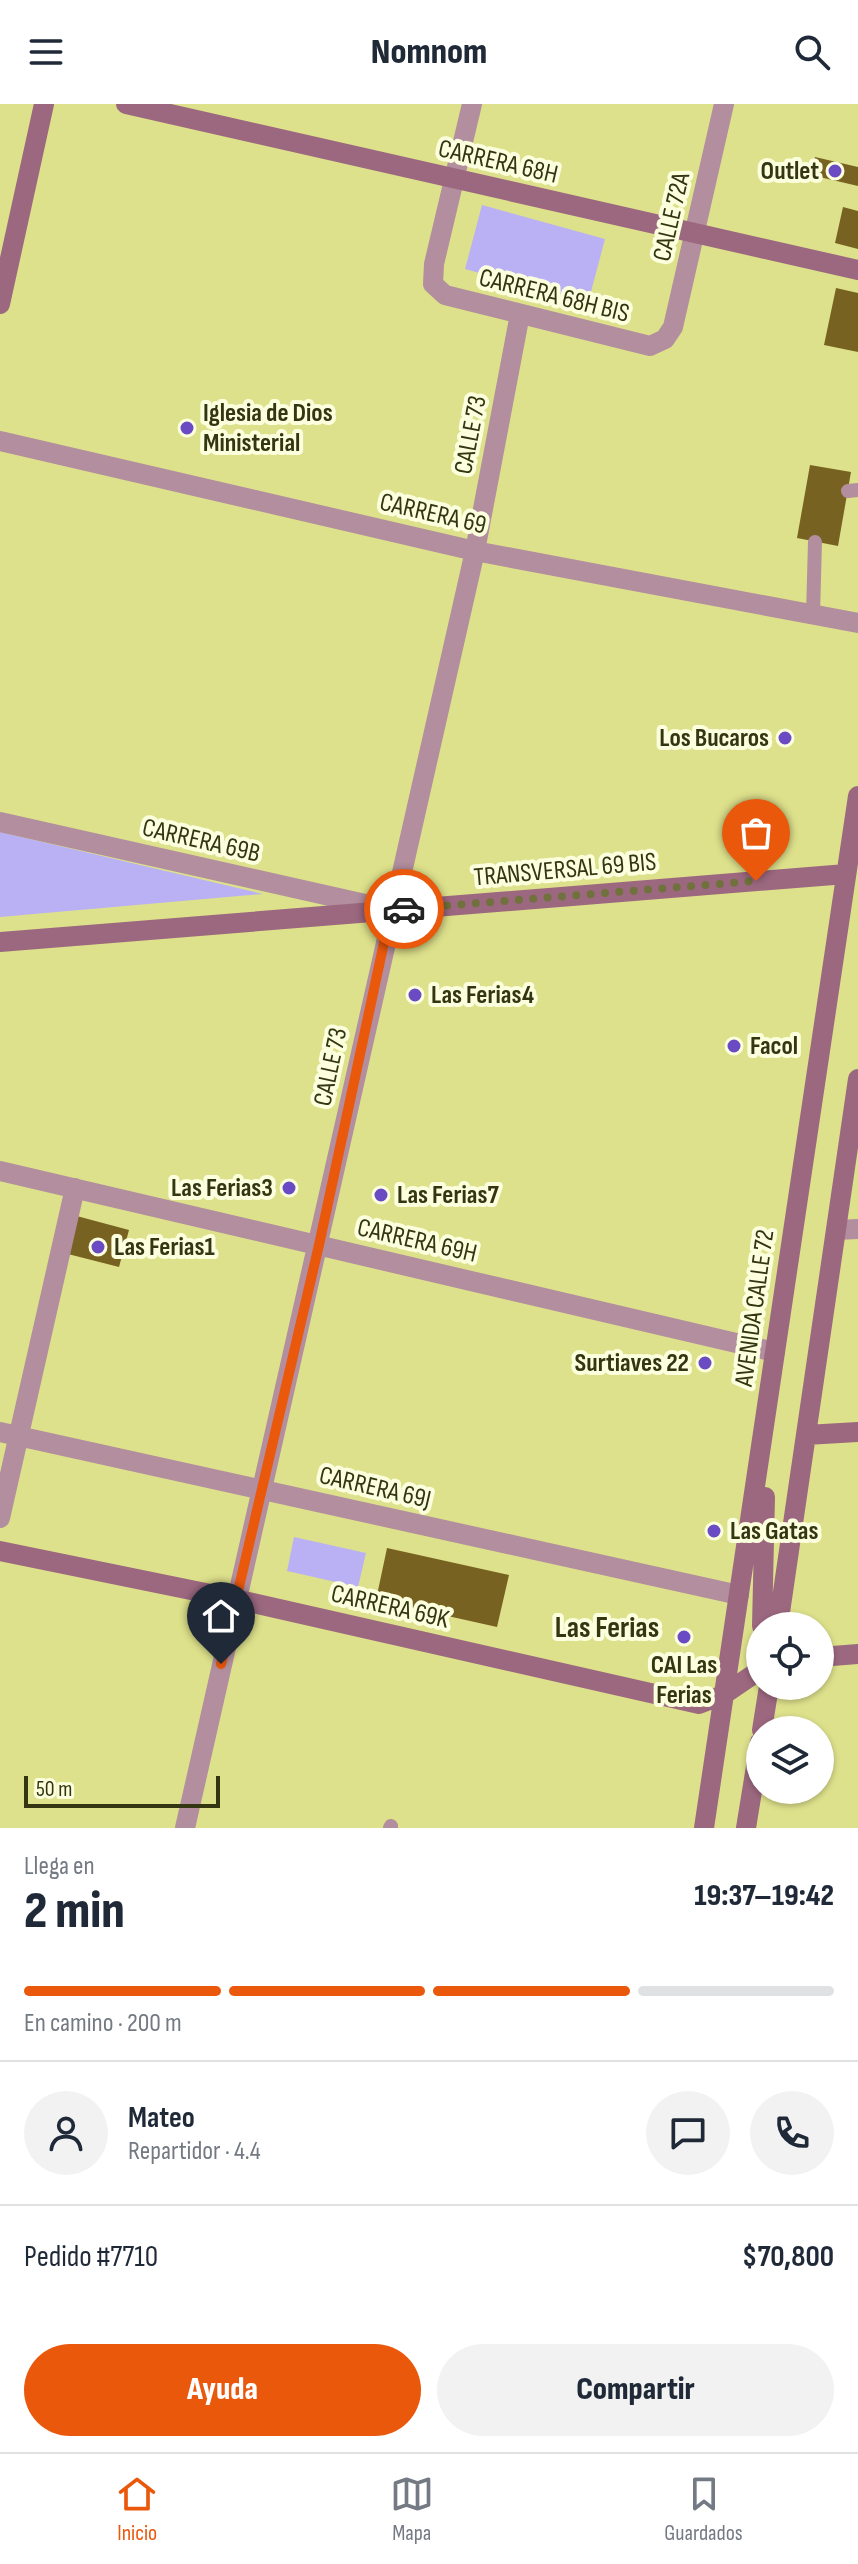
<!DOCTYPE html>
<html lang="es">
<head>
<meta charset="utf-8">
<style>
	:root { --surface:#fff; --page:#f2f2f3; --text:#1f2937; --muted:#747a83; --line:#e0e1e3; --accent:#ea580c }
	body { margin:0; font-family:"Sofia Sans Condensed",sans-serif; background:var(--page); color:var(--text); height:100vh; display:flex; flex-direction:column; font-size:30px; white-space:nowrap }
	* { box-sizing:border-box; margin:0 }
	p { font-size:26px; color:var(--muted) }
	.icon { flex:none; width:44px; height:44px; fill:none; stroke:currentColor; stroke-width:2; stroke-linecap:round; stroke-linejoin:round }
	.map { position:relative; height:1724px; overflow:hidden }
	.panel { display:flex; flex-direction:column; background:var(--surface); flex:1 }
	.panel>* { flex:none }
	.buttons { position:absolute; left:746px; top:1508px; display:grid; gap:16px }
	.buttons a { display:grid; place-items:center; width:88px; height:88px; border-radius:50%; background:var(--surface); box-shadow:0 2px 6px #0004; font-size:40px }
	.scale { position:absolute; left:24px; bottom:20px; width:196px; box-sizing:border-box; padding-left:8px; border:4px solid #343511; border-top:0; font-size:22px; line-height:28px; white-space:nowrap; color:#343511; -webkit-text-stroke:6px #fcffdd; paint-order:stroke }
	.pin { position:absolute; display:grid; place-items:center; width:68px; height:68px; color:#fff; margin:-82px -34px; border-radius:50% 50% 50% 0; rotate:-45deg; box-shadow:0 0 8px #0007 }
	.pin .icon { rotate:45deg }
	.courier { position:absolute; display:grid; place-items:center; width:80px; height:80px; margin:-40px; border:6px solid #ea580c; border-radius:50%; background:#fff; color:#222; box-shadow:0 2px 10px #0007 }
	.head em { font-style:normal; font-weight:800 }
	.head div { display:flex; flex-direction:column-reverse }
	.head { display:flex; align-items:center; justify-content:space-between; height:136px; padding:0 24px }
	h1 { font-size:52px; font-weight:800; line-height:60px }
	.bar { display:grid; grid-template-columns:repeat(4,1fr); gap:12px 8px; align-content:center; height:96px; padding:0 24px }
	.bar i { height:10px; border-radius:6px; background:var(--line) }
	.bar .active { background:var(--accent) }
	.bar p { grid-column:span 4 }
	.line { display:flex; align-items:center; gap:20px; padding:0 24px; border-top:2px solid var(--line) }
	.line div { flex:1 }
	.round { display:grid; place-items:center; flex:none; width:84px; height:84px; border-radius:42px; background:var(--page) }
	.button { display:flex; gap:16px; margin-top:auto; padding:16px 24px }
	.button a { flex:1; height:92px; border-radius:48px; background:var(--accent); color:#fff; font-size:32px; font-weight:800; line-height:92px; text-align:center }
	.button a+a { background:var(--page); color:var(--text) }
	header { display:flex; justify-content:space-between; align-items:center; height:104px; padding:0 24px; background:var(--surface); font-size:36px; font-weight:800 }
	.dock { display:flex; justify-content:space-around; align-items:center; height:112px; border-top:2px solid var(--line); background:var(--surface); font-size:22px; color:var(--muted) }
	.dock a { display:grid; justify-items:center; gap:4px }
	.dock .active { color:var(--accent) }
	.map>svg:first-child { display:block }
	.green { fill:#bab1f4 }
	.building { fill:#786221 }
	.lines { fill:none; stroke-linecap:round; stroke-linejoin:round }
	.lane { stroke:#b28e9e; stroke-width:14 }
	.street { stroke:#b28e9e; stroke-width:20 }
	.secondary { stroke:#9c6880; stroke-width:20 }
	.done { stroke:#70713c; stroke-width:8; stroke-dasharray:0 14.4 }
	.route { stroke:#ea580c; stroke-width:10 }
	.poi-dot { fill:#6a4bc4; stroke:#fcffdd; stroke-width:3 }
	.labels { text-anchor:middle; dominant-baseline:central; stroke-width:8; stroke-linejoin:round; paint-order:stroke }
	.street-label { font-size:26px; fill:#343511; stroke:#fcffdd }
	.poi-label { font-size:26px; font-weight:bold; fill:#343511; stroke:#fcffdd; text-anchor:start }
	.quarter-label { font-size:30px; font-weight:bold; fill:#343511; stroke:#fcffdd }
</style>
</head>
<body>
<header><svg class="icon" aria-label="menu" viewBox="0 0 24 24"><path d="M4 6h16M4 12h16M4 18h16"/></svg>Nomnom<svg class="icon" aria-label="search" viewBox="0 0 24 24"><circle cx="10" cy="10" r="6"/><path d="M15 15l6 6"/></svg></header>
<div class="map">
<svg width="858" height="1724" viewBox="0 0 858 1724">
	<rect width="100%" height="100%" fill="#dee18b"/>
	<path class="green" d="M482 101 605 135 588 199 465 165Z
		M0 728 263 790 0 813Z
		M294 1433 366 1449 358 1483 287 1467Z"/>
	<path class="building" d="M815 53 858 63V82L811 71Z
		M843 103 858 107V145L835 139Z
		M836 184 858 189V248L824 241Z
		M810 361 851 368 838 442 797 434Z
		M73 1111 129 1126 119 1163 64 1149Z
		M387 1444 509 1471 497 1523 376 1496Z"/>
	<g class="lines">
		<path class="lane" d="M848 387 858 386
			M813 510 815 438
			M390 1724 391 1722"/>
		<path class="street" d="M472 0 434 160 433 180 445 191 650 242 665 235 673 223 724 0
			M0 337 475 447 858 519
			M0 718 383 804
			M0 1067 775 1248
			M836 1126 858 1125
			M0 1328 739 1491
			M0 1414 75 1084
			M185 1724 475 447 520 210"/>
		<path class="secondary" d="M126 0 858 166
			M0 200 44 0
			M0 838 846 770
			M806 1331 858 1328
			M0 1447 235 1495 699 1600 723 1591 760 1566
			M762 1522 765 1393
			M778 1522 858 975
			M820 1553 858 1550
			M762 1626 769 1582
			M704 1724 858 692
			M746 1724 760 1638"/>
	</g>
	<g class="lines">
		<path class="done" d="M404 805 756 777"/>
		<path class="route" d="M221 1560 319 1141 391 806 404 805"/>
	</g>
	<g class="poi-dot">
		<circle cx="835" cy="67" r="8"/>
		<circle cx="187" cy="324" r="8"/>
		<circle cx="785" cy="634" r="8"/>
		<circle cx="415" cy="891" r="8"/>
		<circle cx="734" cy="942" r="8"/>
		<circle cx="289" cy="1084" r="8"/>
		<circle cx="381" cy="1091" r="8"/>
		<circle cx="98" cy="1143" r="8"/>
		<circle cx="705" cy="1259" r="8"/>
		<circle cx="714" cy="1427" r="8"/>
		<circle cx="684" cy="1533" r="8"/>
	</g>
	<g class="labels">
		<g class="street-label">
			<text transform="translate(498 58) rotate(13)">CARRERA 68H</text>
			<text transform="translate(672 113) rotate(-77)">CALLE 72A</text>
			<text transform="translate(554 192) rotate(14)">CARRERA 68H BIS</text>
			<text transform="translate(471 331) rotate(-79)">CALLE 73</text>
			<text transform="translate(433 410) rotate(13)">CARRERA 69</text>
			<text transform="translate(201 737) rotate(13)">CARRERA 69B</text>
			<text transform="translate(565 766) rotate(-5)">TRANSVERSAL 69 BIS</text>
			<text transform="translate(331 963) rotate(-78)">CALLE 73</text>
			<text transform="translate(417 1137) rotate(13)">CARRERA 69H</text>
			<text transform="translate(755 1204) rotate(-82)">AVENIDA CALLE 72</text>
			<text transform="translate(375 1384) rotate(13)">CARRERA 69J</text>
			<text transform="translate(390 1503) rotate(13)">CARRERA 69K</text>
		</g>
		<g class="poi-label">
			<text x="819" y="67" text-anchor="end">Outlet</text>
			<text x="203" y="309">Iglesia de Dios<tspan x="203" dy="30">Ministerial</tspan></text>
			<text x="769" y="634" text-anchor="end">Los Bucaros</text>
			<text x="431" y="891">Las Ferias4</text>
			<text x="750" y="942">Facol</text>
			<text x="273" y="1084" text-anchor="end">Las Ferias3</text>
			<text x="397" y="1091">Las Ferias7</text>
			<text x="114" y="1143">Las Ferias1</text>
			<text x="689" y="1259" text-anchor="end">Surtiaves 22</text>
			<text x="730" y="1427">Las Gatas</text>
			<text x="684" y="1561" text-anchor="middle">CAI Las<tspan x="684" dy="30">Ferias</tspan></text>
		</g>
		<g class="quarter-label">
			<text x="607" y="1524">Las Ferias</text>
		</g>
	</g>
</svg>
<div class="buttons">
<a><svg class="icon" aria-label="locate" viewBox="0 0 24 24"><circle cx="12" cy="12" r="6"/><path d="M12 2v4M12 18v4M2 12h4M18 12h4"/></svg></a>
<a><svg class="icon" aria-label="layers" viewBox="0 0 24 24"><path d="M12 4l9 5-9 5-9-5zM3 14l9 5 9-5"/></svg></a>
</div>
<div class="scale">50 m</div>
<div class="pin" style="left:756px;top:777px;background:#ea580c"><svg class="icon" aria-label="bag" viewBox="0 0 24 24"><path d="M5 8h14l-1 12H6zM9 8a3 3 0 0 1 6 0"/></svg></div>
<div class="pin" style="left:221px;top:1560px;background:#1f2937"><svg class="icon" aria-label="home" viewBox="0 0 24 24"><path d="M3 11l9-7 9 7M6 9v11h12V9"/></svg></div>
<div class="courier" style="left:404px;top:805px"><svg class="icon" aria-label="car" viewBox="0 0 24 24"><path d="M5 17H2v-5l4-1 3-4h7l3 4 3 1v5h-3M9 17h6M6 11h13"/><circle cx="7" cy="17" r="2"/><circle cx="17" cy="17" r="2"/></svg></div>
</div>
<section class="panel">
<div class="head"><div><h1>2 min</h1><p>Llega en</p></div><em>19:37–19:42</em></div>
<div class="bar"><i class="active"></i><i class="active"></i><i class="active"></i><i></i><p>En camino · 200 m</p></div>
<div class="line" style="height:144px"><a class="round"><svg class="icon" aria-label="person" viewBox="0 0 24 24"><circle cx="12" cy="8" r="4"/><path d="M4 21q1-7 8-7t8 7"/></svg></a><div><b>Mateo</b><p>Repartidor · 4.4</p></div><a class="round"><svg class="icon" aria-label="chat" viewBox="0 0 24 24"><path d="M4 5h16v11H9l-5 4z"/></svg></a><a class="round"><svg class="icon" aria-label="phone" viewBox="0 0 24 24"><path d="M5 4h4l2 5-3 2q2 4 5 5l2-3 5 2v4C11 20 4 13 5 4z"/></svg></a></div>
<div class="line" style="height:104px"><div>Pedido #7710</div><b>$70,800</b></div>
<div class="button"><a>Ayuda</a><a>Compartir</a></div>
</section>
<nav class="dock">
<a class="active"><svg class="icon" aria-label="home" viewBox="0 0 24 24"><path d="M3 11l9-7 9 7M6 9v11h12V9"/></svg>Inicio</a>
<a><svg class="icon" aria-label="map" viewBox="0 0 24 24"><path d="M3 6l6-2 6 2 6-2v14l-6 2-6-2-6 2zM9 4v14M15 6v14"/></svg>Mapa</a>
<a><svg class="icon" aria-label="saved" viewBox="0 0 24 24"><path d="M7 4h10v16l-5-4-5 4z"/></svg>Guardados</a>
</nav>
</body>
</html>
